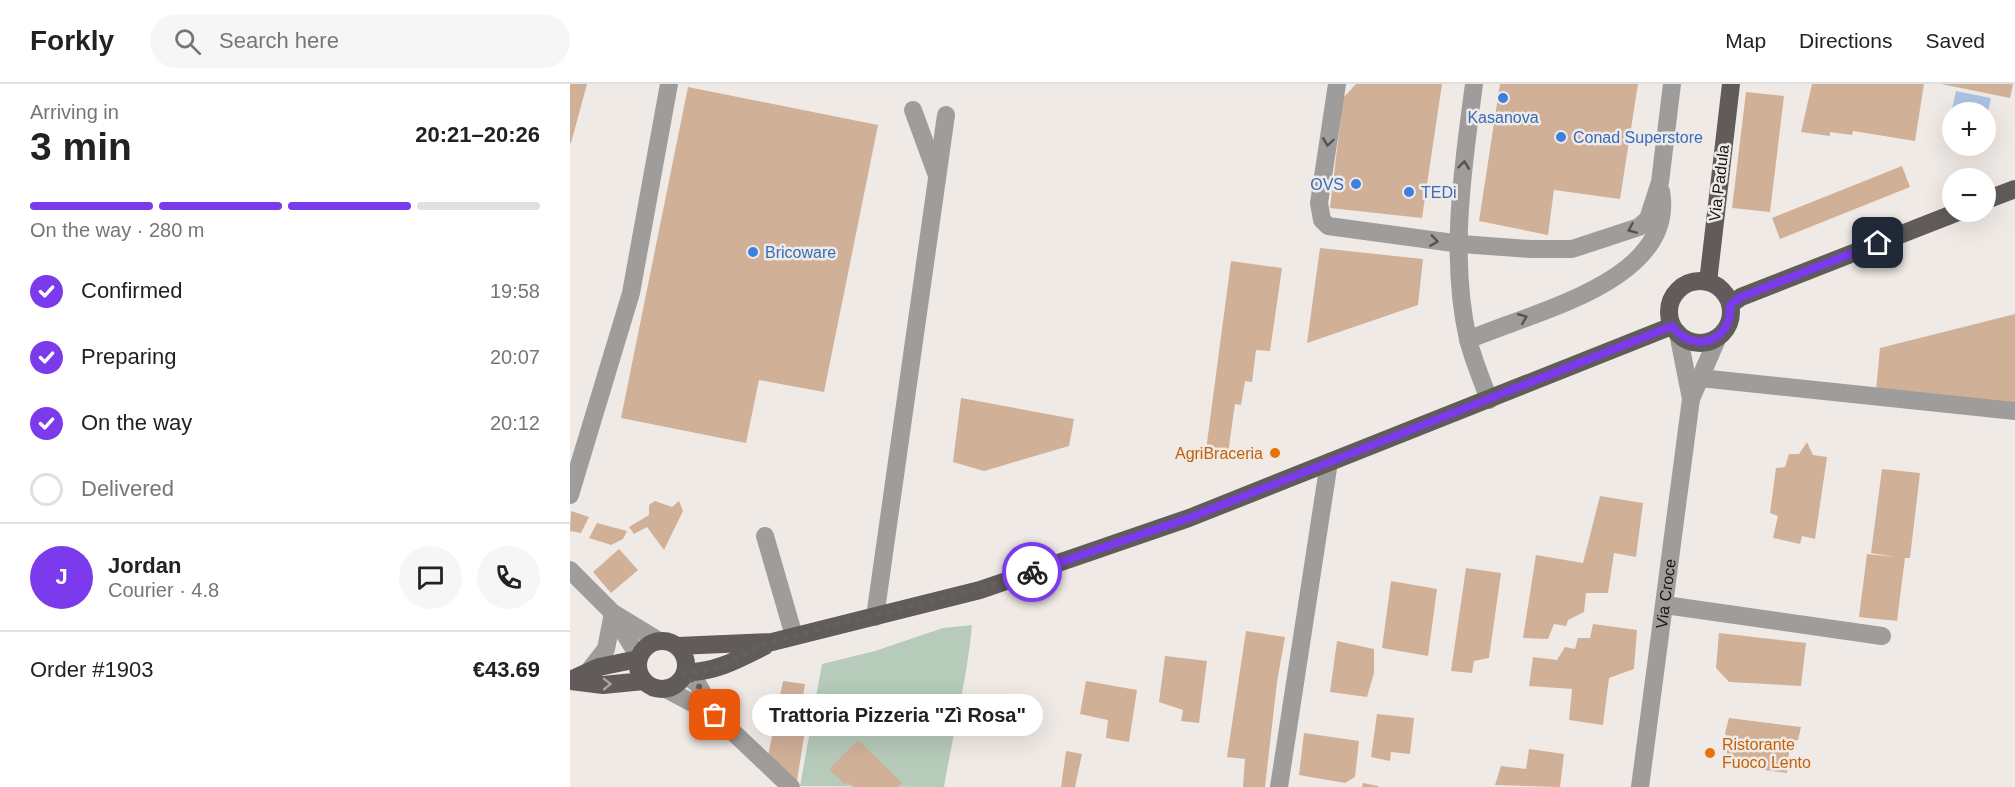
<!DOCTYPE html>
<html lang="en">
<head>
<meta charset="utf-8">
<style>
	:root { --surface:#fff; --page:#f6f6f6; --text:#222; --muted:#767676; --line:#e0e0e0; --accent:#7c3aed }
	body { margin:0; font-family:Arial,sans-serif; background:var(--page); color:var(--text); height:100vh; display:flex; flex-direction:column; font-size:22px; white-space:nowrap }
	* { box-sizing:border-box; margin:0 }
	p { font-size:20px; color:var(--muted) }
	.icon { flex:none; width:33px; height:33px; fill:none; stroke:currentColor; stroke-width:2; stroke-linecap:round; stroke-linejoin:round }
	.map { position:relative; flex:1; overflow:hidden }
	.panel { display:flex; flex-direction:column; background:var(--surface); width:570px }
	.panel>* { flex:none }
	.buttons { position:absolute; left:1372px; top:18px; display:grid; gap:12px }
	.buttons a { display:grid; place-items:center; width:54px; height:54px; border-radius:50%; background:var(--surface); box-shadow:0 6px 24px #0002; font-size:30px }
	.pin { position:absolute; display:grid; place-items:center; width:51px; height:51px; color:#fff; margin:-26px; border-radius:12px; box-shadow:0 3px 9px #0006 }
	.courier { position:absolute; display:grid; place-items:center; width:60px; height:60px; margin:-30px; border:4px solid #7c3aed; border-radius:50%; background:#fff; color:#222; box-shadow:0 2px 8px #0007 }
	.bubble { position:absolute; height:42px; border-radius:21px; background:var(--surface); box-shadow:0 6px 24px #0002; font-size:20px; font-weight:700; line-height:42px; text-align:center }
	.summary em { font-style:normal; font-weight:700 }
	.summary div { display:flex; flex-direction:column-reverse }
	.summary { display:flex; align-items:center; justify-content:space-between; height:102px; padding:0 30px }
	h1 { font-size:39px; font-weight:700; line-height:45px }
	.bar { display:grid; grid-template-columns:repeat(4,1fr); gap:9px 6px; align-content:center; height:72px; padding:0 30px }
	.bar i { height:8px; border-radius:4px; background:var(--line) }
	.bar .selected { background:var(--accent) }
	.bar p { grid-column:span 4 }
	.line { display:flex; align-items:center; gap:15px; padding:0 30px; border-top:2px solid var(--line) }
	.line div { flex:1 }
	.round { display:grid; place-items:center; flex:none; width:63px; height:63px; border-radius:32px; background:var(--page) }
	ol { padding:0 30px; list-style:none }
	li { display:flex; align-items:center; gap:18px; height:66px }
	li p { margin-inline-start:auto }
	li .icon { padding:6px; border-radius:50%; background:var(--accent); color:#fff; stroke-width:4 }
	li:last-child { color:var(--muted) }
	li i { width:33px; height:33px; border:3px solid var(--line); border-radius:50% }
	header { display:flex; align-items:center; gap:36px; box-sizing:border-box; height:84px; padding:0 30px; background:var(--surface); border-bottom:2px solid var(--line) }
	header strong { font-size:28px }
	nav { display:flex; gap:33px; margin-inline-start:auto; font-size:21px }
	.search { width:420px; height:54px; background:var(--page); display:flex; align-items:center; gap:15px; box-sizing:border-box; padding:0 21px; border-radius:33px; color:var(--muted); font-size:22px }
	main { display:flex; flex:1; min-height:0 }
	.map>svg:first-child { display:block }
	.green { fill:#b6cbba }
	.water { fill:#acc4e3 }
	.building { fill:#d1b098 }
	.lines { fill:none; stroke-linecap:round; stroke-linejoin:round }
	.minor { stroke:#9f9c9c; stroke-width:18 }
	.major { stroke:#615c5b; stroke-width:18 }
	.oneway { stroke:#555252 }
	.oneway2 { stroke:#a8a3a0 }
	.done { stroke:#64605e; stroke-width:6; stroke-dasharray:0 10.8 }
	.route { stroke:#7c3aed; stroke-width:8 }
	.shop-dot { fill:#3f7fe0; stroke:#f0eae6; stroke-width:2 }
	.food-dot { fill:#e8710a; stroke:#f0eae6; stroke-width:2 }
	.labels { text-anchor:middle; dominant-baseline:central; stroke-width:5; stroke-linejoin:round; paint-order:stroke }
	.shop-label { font-size:16px; fill:#366cbe; stroke:#f0eae6; text-anchor:start }
	.street-label { font-size:16px; fill:#181615; stroke:#f0eae6 }
	.food-label { font-size:16px; fill:#c56008; stroke:#f0eae6; text-anchor:end }
</style>
</head>
<body>
<header>
<strong>Forkly</strong>
<div class="search"><svg class="icon" aria-label="search" viewBox="0 0 24 24"><circle cx="10" cy="10" r="6"/><path d="M15 15l6 6"/></svg>Search here</div>
<nav><a>Map</a><a>Directions</a><a>Saved</a></nav>
</header>
<main>
<section class="panel">
<div class="summary"><div><h1>3 min</h1><p>Arriving in</p></div><em>20:21–20:26</em></div>
<div class="bar"><i class="selected"></i><i class="selected"></i><i class="selected"></i><i></i><p>On the way · 280 m</p></div>
<ol>
<li><svg class="icon" aria-label="check" viewBox="0 0 24 24"><path d="M5 12l5 5 9-10"/></svg>Confirmed<p>19:58</p></li>
<li><svg class="icon" aria-label="check" viewBox="0 0 24 24"><path d="M5 12l5 5 9-10"/></svg>Preparing<p>20:07</p></li>
<li><svg class="icon" aria-label="check" viewBox="0 0 24 24"><path d="M5 12l5 5 9-10"/></svg>On the way<p>20:12</p></li>
<li><i></i>Delivered</li>
</ol>
<div class="line" style="height:108px"><b class="round" style="background:var(--accent);color:#fff">J</b><div><b>Jordan</b><p>Courier · 4.8</p></div><a class="round"><svg class="icon" aria-label="chat" viewBox="0 0 24 24"><path d="M4 5h16v11H9l-5 4z"/></svg></a><a class="round"><svg class="icon" aria-label="phone" viewBox="0 0 24 24"><path d="M5 4h4l2 5-3 2q2 4 5 5l2-3 5 2v4C11 20 4 13 5 4z"/></svg></a></div>
<div class="line" style="height:78px"><div>Order #1903</div><b>€43.69</b></div>
</section>
<div class="map">
<svg width="1445" height="703" viewBox="0 0 1445 703">
	<rect width="100%" height="100%" fill="#f0eae6"/>
	<path class="green" d="M402 541C397 596 383 649 374 703L230 702 252 580 305 567 373 544Z"/>
	<path class="water" d="M1386 7 1421 14 1417 33 1416 28 1382 25Z"/>
	<path class="building" d="M0 0H17L1 59H0Z
		M786 0H872L852 134 760 124 773 14Z
		M930 0H1068L1050 115 984 106 978 151 909 137Z
		M1242 0H1354L1345 57 1283 47 1282 51 1260 48V52L1231 48Z
		M1371 0H1443L1440 14Z
		M118 3 308 41 254 308 189 296 176 359 51 334Z
		M1176 8 1214 12 1200 128 1162 124Z
		M1332 82 1340 103 1210 155 1202 134Z
		M750 164 853 175 848 221 737 259Z
		M661 177 712 184 700 267 686 266 682 298 675 297 671 321 665 320 658 369 636 366Z
		M1445 230V319L1306 306 1310 264Z
		M391 314 504 335 499 362 414 387 383 378Z
		M1237 358 1243 371 1257 373 1245 455 1232 452 1230 460 1203 454 1208 432 1200 429 1206 384 1215 383 1219 370H1229Z
		M1312 385 1350 389 1340 474H1335L1327 537 1289 533 1297 470 1325 473 1301 469Z
		M1030 412 1073 419 1066 473 1044 469 1038 509H1016L1014 528 998 536 996 542 984 540 978 555 953 554 966 471 1013 479Z
		M85 417 102 423 109 417 113 427 94 466 77 443 64 450 59 443 79 431V421Z
		M1 427 19 433 11 449 0 447Z
		M27 439 57 447 53 455 41 461 19 454Z
		M49 465 68 486 41 509 23 488Z
		M896 484 931 489 919 574 904 577 902 589 881 587Z
		M821 497 867 505 858 572 812 564Z
		M1023 540 1067 546 1064 585 1039 594 1033 641 999 636 1002 605 959 602 963 573 987 576 995 563 1005 565 1008 554H1020Z
		M676 547 715 553 707 598 695 703H673L675 675 657 673Z
		M1149 549 1236 559 1231 602 1159 598 1146 584Z
		M767 557 804 565V589L797 613 760 608Z
		M595 572 637 577 629 639 611 637 613 626 589 618Z
		M213 597 235 600 232 618 239 621 227 697 198 672Z
		M516 597 567 606 559 658 536 654 538 636 510 630Z
		M807 630 844 634 840 670 821 668 820 677 801 673Z
		M1159 634 1231 643 1228 656 1220 657 1217 689 1156 681 1158 655 1155 649Z
		M734 649 789 657 785 693 775 699 729 691Z
		M288 656 332 699 328 703H283L278 698 275 701 259 685Z
		M959 665 994 670 990 703 925 701 931 682 956 685Z
		M496 667 512 670 505 703H491Z
		M793 699 808 702V703H792Z"/>
	<g class="lines">
		<g class="minor">
			<path d="M767 0 749 119 752 136 758 142 891 160 960 165H1002L1069 143 1078 135 1090 98 1102 0"/>
			<path d="M904 0C893 83 879 172 898 255 903 276 912 296 919 316"/>
			<path d="M343 26 366 89"/>
			<path d="M1108 249 1121 315"/>
			<path d="M898 256C961 228 1107 198 1091 107"/>
			<path d="M1130 294 1445 327"/>
			<path d="M0 411 61 209 99 0"/>
			<path d="M195 452 224 552"/>
			<path d="M0 486 43 529 89 557"/>
			<path d="M1095 521 1312 552"/>
			<path d="M43 531 69 573"/>
			<path d="M305 533 376 31"/>
			<path d="M18 588 36 565 43 529"/>
			<path d="M114 591 127 599 145 631"/>
			<path d="M96 605 145 631 221 703"/>
			<path d="M709 703 759 378"/>
			<path id="s1" d="M1070 703 1121 315 1148 253"/>
		</g>
		<path class="major" d="M1416 116 1445 105
			M1099 228a31 31 0 1 1 62 0a31 31 0 1 1-62 0Z
			M1138 198 1161 0
			M1160 221 1171 213 1388 128
			M68 581a24 24 0 1 1 48 0a24 24 0 1 1-48 0Z
			M108 562 202 558 410 506 619 434 1102 242
			M115 588C144 589 169 575 195 562
			M0 596 29 583 68 575
			M0 597 33 601 74 597"/>
	</g>
	<defs><path id="oneway-chevron" d="M-2-3.5L2.5 0L-2 3.5" fill="none" stroke-width="1.6" stroke-linecap="round" stroke-linejoin="round" transform="scale(1.5)"/></defs>
	<g class="oneway">
		<use href="#oneway-chevron" transform="translate(758 58) rotate(98)"/>
		<use href="#oneway-chevron" transform="translate(894 81) rotate(-83)"/>
		<use href="#oneway-chevron" transform="translate(1062 145) rotate(157)"/>
		<use href="#oneway-chevron" transform="translate(864 157) rotate(8)"/>
		<use href="#oneway-chevron" transform="translate(953 234) rotate(-22)"/>
	</g>
	<use class="oneway2" href="#oneway-chevron" transform="translate(37 600) rotate(-1)"/>
	<g class="lines">
		<path class="done" d="M145 631 127 599 114 591 115 588C153 590 172 566 205 557 290 533 377 516 462 488"/>
		<path class="route" d="M462 488 619 434 1102 242C1123 271 1163 257 1160 221L1171 213 1308 159"/>
	</g>
	<g class="shop-dot">
		<circle cx="933" cy="14" r="6"/>
		<circle cx="991" cy="53" r="6"/>
		<circle cx="786" cy="100" r="6"/>
		<circle cx="839" cy="108" r="6"/>
		<circle cx="183" cy="168" r="6"/>
	</g>
	<g class="food-dot">
		<circle cx="705" cy="369" r="6"/>
		<circle cx="1140" cy="669" r="6"/>
	</g>
	<g class="labels">
		<g class="shop-label">
			<text x="933" y="33" text-anchor="middle">Kasanova</text>
			<text x="1003" y="53">Conad Superstore</text>
			<text x="774" y="100" text-anchor="end">OVS</text>
			<text x="851" y="108">TEDi</text>
			<text x="195" y="168">Bricoware</text>
		</g>
		<g class="street-label">
			<text transform="translate(1149 99) rotate(-83)">Via Padula</text>
			<text stroke="none"><textPath href="#s1" startOffset="195">Via Croce</textPath></text>
		</g>
		<g class="food-label">
			<text x="693" y="369">AgriBraceria</text>
			<text x="1152" y="660" text-anchor="start">Ristorante<tspan x="1152" dy="18">Fuoco Lento</tspan></text>
		</g>
	</g>
</svg>
<div class="buttons">
<a>+</a>
<a>−</a>
</div>
<div class="pin" style="left:145px;top:631px;background:#ea580c"><svg class="icon" aria-label="bag" viewBox="0 0 24 24"><path d="M5 8h14l-1 12H6zM9 8a3 3 0 0 1 6 0"/></svg></div>
<div class="pin" style="left:1308px;top:159px;background:#1f2937"><svg class="icon" aria-label="home" viewBox="0 0 24 24"><path d="M3 11l9-7 9 7M6 9v11h12V9"/></svg></div>
<div class="courier" style="left:462px;top:488px"><svg class="icon" aria-label="bike" viewBox="0 0 24 24"><circle cx="6" cy="16" r="4"/><circle cx="18" cy="16" r="4"/><path d="M6 16l4-8h5l3 8M10 8l3 8H6M13 5h3"/></svg></div>
<div class="bubble" style="left:182px;top:610px;width:291px">Trattoria Pizzeria &quot;Zì Rosa&quot;</div>
</div>
</main>
</body>
</html>
